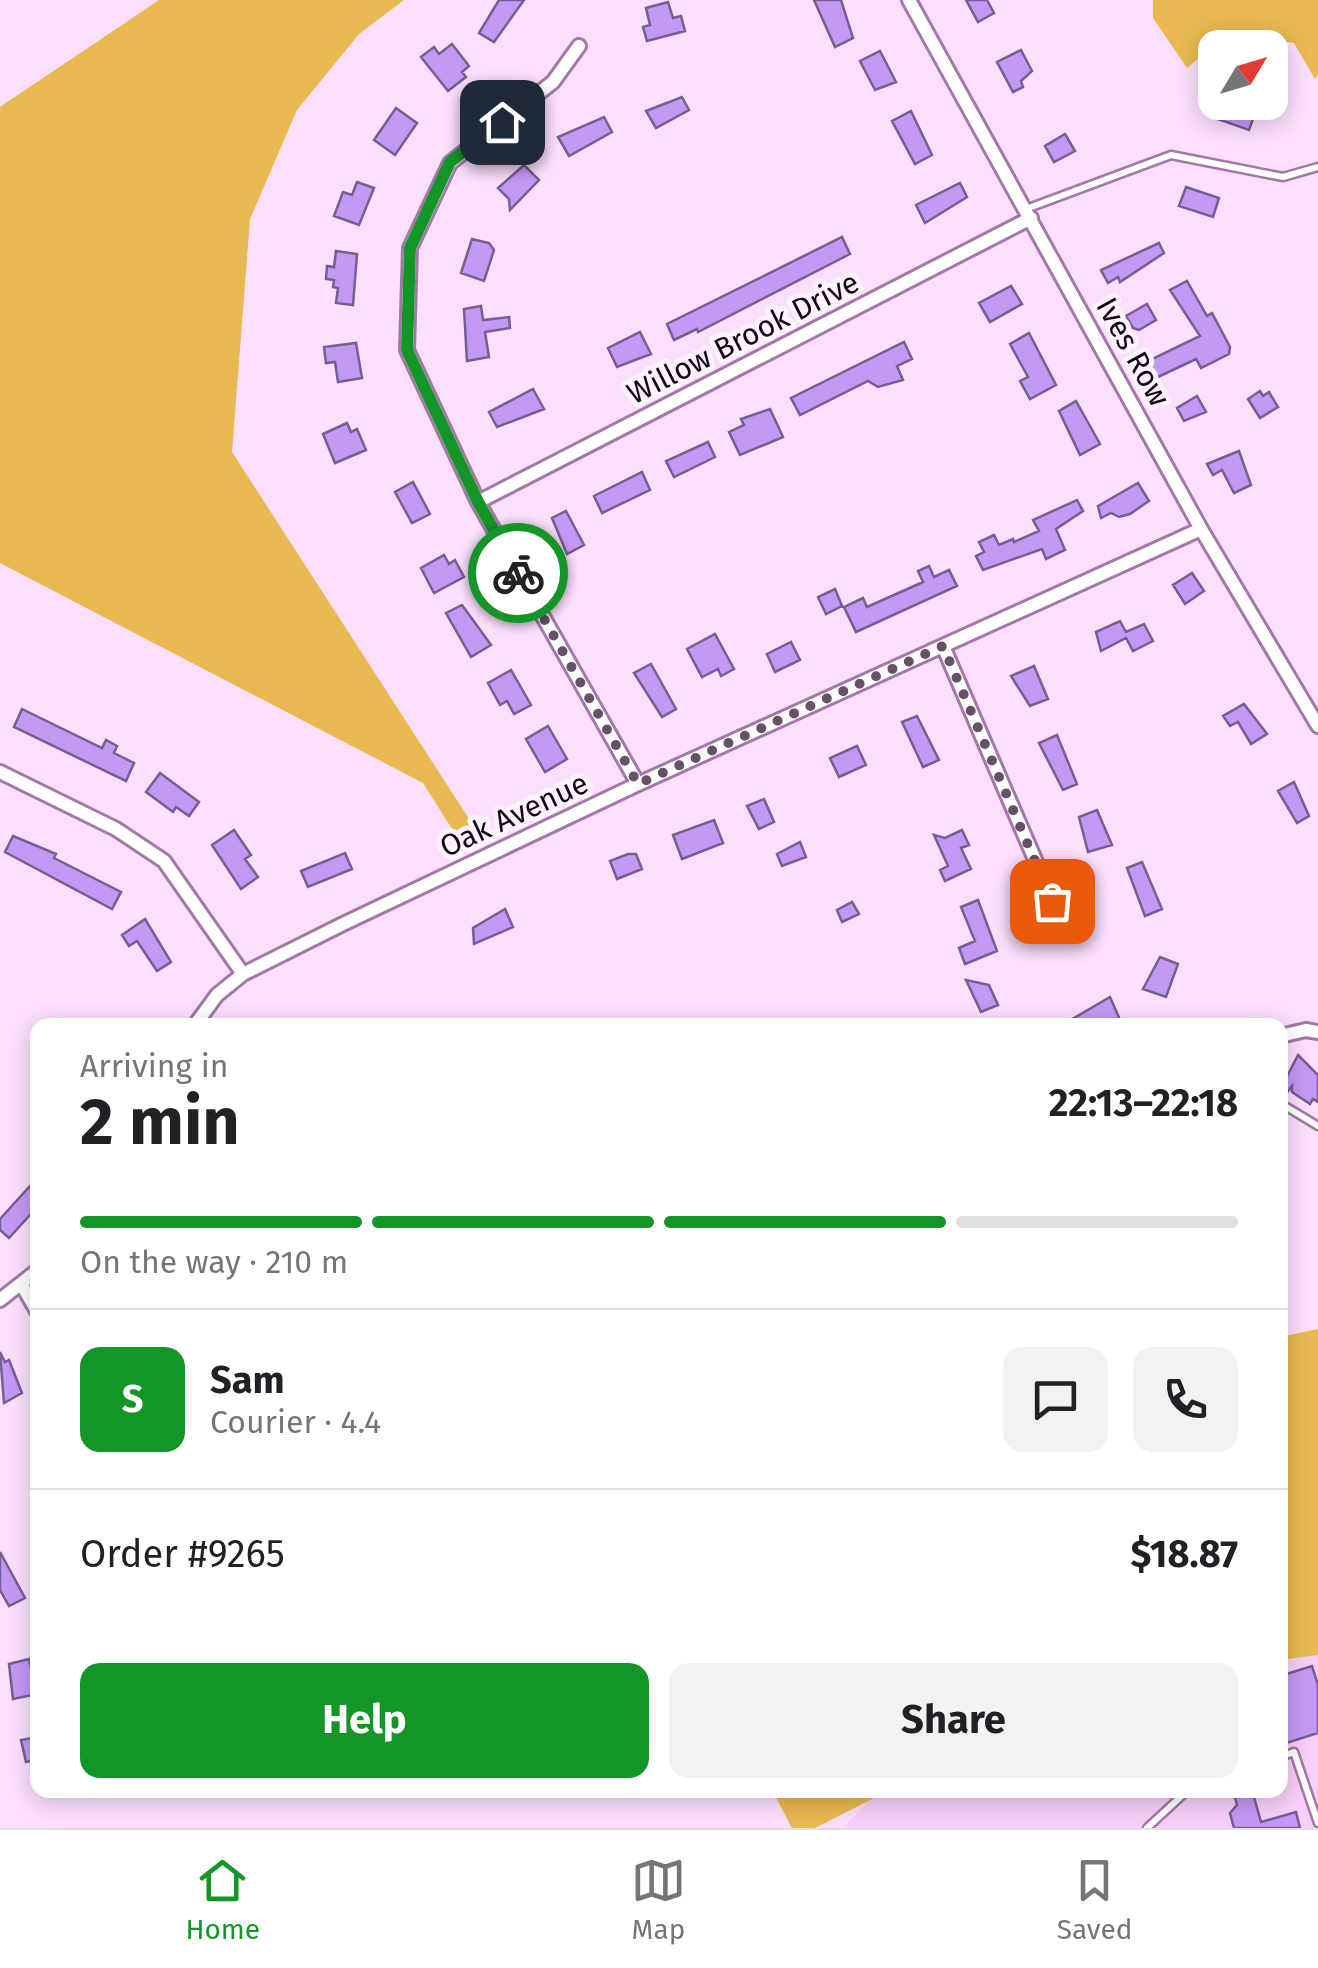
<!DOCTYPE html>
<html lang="en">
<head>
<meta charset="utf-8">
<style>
	:root { --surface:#fff; --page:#f2f2f2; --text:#202124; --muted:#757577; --line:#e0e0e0; --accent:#149527 }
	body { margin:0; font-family:"Fira Sans",sans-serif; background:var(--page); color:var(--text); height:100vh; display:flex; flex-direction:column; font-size:38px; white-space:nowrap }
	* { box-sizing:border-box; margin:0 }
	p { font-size:32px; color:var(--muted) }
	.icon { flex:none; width:55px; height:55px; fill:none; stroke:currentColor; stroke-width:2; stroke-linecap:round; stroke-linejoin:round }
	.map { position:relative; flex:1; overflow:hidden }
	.sheet { position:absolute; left:30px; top:1018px; width:1258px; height:780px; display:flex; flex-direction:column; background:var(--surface); border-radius:20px; box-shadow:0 5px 25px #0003 }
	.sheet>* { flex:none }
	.needle { width:65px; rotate:52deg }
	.controls { position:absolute; left:1198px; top:30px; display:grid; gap:20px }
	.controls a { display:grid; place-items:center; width:90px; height:90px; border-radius:20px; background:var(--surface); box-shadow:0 5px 25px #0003; font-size:50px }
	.pin { position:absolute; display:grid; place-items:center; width:85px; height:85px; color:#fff; margin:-42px; border-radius:20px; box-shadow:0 5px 15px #0006 }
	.courier { position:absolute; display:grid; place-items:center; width:100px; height:100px; margin:-50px; border:8px solid #149527; border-radius:50%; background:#fff; color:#222; box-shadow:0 2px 12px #0007 }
	.summary em { font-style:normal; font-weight:700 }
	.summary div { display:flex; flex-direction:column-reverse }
	.summary { display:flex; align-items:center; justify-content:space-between; height:170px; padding:0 50px }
	h1 { font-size:65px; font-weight:700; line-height:75px }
	.bar { display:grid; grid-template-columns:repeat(4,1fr); gap:15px 10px; align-content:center; height:120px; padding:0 50px }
	.bar i { height:12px; border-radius:8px; background:var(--line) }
	.bar .on { background:var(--accent) }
	.bar p { grid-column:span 4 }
	.line { display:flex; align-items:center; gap:25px; padding:0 50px; border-top:2px solid var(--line) }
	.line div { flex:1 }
	.round { display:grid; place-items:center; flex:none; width:105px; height:105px; border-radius:20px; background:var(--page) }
	.primary-button { display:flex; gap:20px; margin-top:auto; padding:20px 50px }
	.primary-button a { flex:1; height:115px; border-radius:20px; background:var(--accent); color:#fff; font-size:40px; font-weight:700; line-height:115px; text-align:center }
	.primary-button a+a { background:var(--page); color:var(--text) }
	.tabs { display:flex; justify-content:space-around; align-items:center; height:140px; border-top:2px solid var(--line); background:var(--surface); font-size:28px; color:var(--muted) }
	.tabs a { display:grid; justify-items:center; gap:5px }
	.tabs .on { color:var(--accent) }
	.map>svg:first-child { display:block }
	.built { fill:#f8cffa }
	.green { fill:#e8b950 }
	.building { fill:#c499f6; stroke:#755e91; stroke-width:2.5 }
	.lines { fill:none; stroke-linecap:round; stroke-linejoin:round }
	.service-casing { stroke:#a278a5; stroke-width:11 }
	.minor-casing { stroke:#a278a5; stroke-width:18 }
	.service { stroke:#fff; stroke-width:6 }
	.minor { stroke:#fff; stroke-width:12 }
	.done { stroke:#665266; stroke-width:10; stroke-dasharray:0 18 }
	.route { stroke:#149527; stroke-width:12 }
	.labels { text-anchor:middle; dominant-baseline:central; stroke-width:10; stroke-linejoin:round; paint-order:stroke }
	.street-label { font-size:30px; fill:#150616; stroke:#fdf3fd }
</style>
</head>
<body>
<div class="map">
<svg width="1318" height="1828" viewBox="0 0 1318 1828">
	<rect width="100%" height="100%" fill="#fbdffc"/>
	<path class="built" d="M1318 1655V1828H843L867 1802 890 1790H1280V1660Z"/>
	<path class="green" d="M159 0H404L359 34 297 110 250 219 232 452 484 842 466 851 423 783 0 563V107Z
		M1153 0H1318V75L1315 79 1294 43 1229 34 1187 68 1153 18Z
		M1318 1329V1655L1280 1660V1337Z
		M772 1790H890L815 1828H792Z"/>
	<path class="building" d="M499 0H524L494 42 479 33Z
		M814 0H841L853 38 835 47Z
		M966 0H987L994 13 978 22Z
		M668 2 673 18 681 16 685 31 647 41 643 27 650 25 646 8Z
		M452 44 469 66 462 72 466 77 448 91 421 57 434 47 439 54Z
		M1021 50 1032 71 1021 81 1023 87 1013 92 997 62Z
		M880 51 896 82 875 90 860 61Z
		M682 97 689 110 656 128 646 111Z
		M1214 102H1259L1249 130 1209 116Z
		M396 108 417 123 395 155 374 140Z
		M911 111 932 155 915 164 892 121Z
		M604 117 612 132 569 156 558 137Z
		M1065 134 1075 151 1054 162 1045 146Z
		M524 165 539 180 510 210 509 199 498 188Z
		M357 182 374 188 359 225 334 216 343 192 352 195Z
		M960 183 967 197 925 223 916 205Z
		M1186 187 1219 198 1213 217 1179 206Z
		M842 237 850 254 698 332 697 329 674 340 667 324Z
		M472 239 489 243 494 250 484 281 461 273Z
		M1159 243 1164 253 1120 282 1118 277 1108 283 1101 270Z
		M336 251 357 254 353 305 336 303 338 288 333 287 334 280 326 279 327 266 334 267Z
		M1187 281 1207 316 1212 313 1230 347 1229 354 1201 368 1196 359 1156 378 1148 361 1200 336 1170 290Z
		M1011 286 1022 304 990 322 979 303Z
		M1147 304 1156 320 1139 330 1133 328 1126 316Z
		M481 306 483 320 509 317 510 328 485 332 489 357 467 361 464 309Z
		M640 332 651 354 617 367 608 348Z
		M1029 333 1056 385 1030 399 1020 381 1028 377 1010 344Z
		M904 342 912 359 897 366 903 380 878 387 868 381 800 415 791 398Z
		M356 343 362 378 338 382 335 362 326 363 324 347Z
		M533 389 544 409 497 427 489 412Z
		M1260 391 1263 396 1269 392 1278 407 1260 418 1248 399Z
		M1197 396 1206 412 1184 421 1177 408Z
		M1076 401 1100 444 1080 455 1059 411Z
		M770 409 783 437 740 455 729 432 744 425 741 419Z
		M347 423 351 432 357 429 366 450 335 463 323 434Z
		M708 442 715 457 674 477 666 461Z
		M1239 451 1251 485 1234 493 1222 470 1213 475 1207 464Z
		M642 472 650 490 602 513 594 496Z
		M413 482 430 514 412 523 395 492Z
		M1138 483 1149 501 1130 514 1119 517 1111 513 1101 518 1098 506Z
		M1077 500 1083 511 1056 529 1065 550 1046 559 1042 549 983 570 976 556 984 552 979 542 994 535 999 545 1013 539 1014 542 1039 531 1033 520Z
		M566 511 584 545 567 554 552 518Z
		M444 555 449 564 455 560 464 577 434 593 421 568Z
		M929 566 934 577 949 570 957 586 856 632 844 607 863 598 867 607 923 582 918 571Z
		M1192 573 1204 591 1185 604 1173 585Z
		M835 589 842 606 826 614 818 597Z
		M462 605 491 645 471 657 446 613Z
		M1120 621 1126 632 1144 624 1153 641 1133 651 1126 638 1101 651 1096 632Z
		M715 634 734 669 721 676 718 669 702 677 687 649Z
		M791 642 800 660 775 672 767 654Z
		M651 664 676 709 662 717 634 673Z
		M1034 666 1048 699 1030 706 1011 676Z
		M511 670 531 705 514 714 507 701 500 705 488 683Z
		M1244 704 1267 734 1251 744 1238 722 1230 726 1223 716Z
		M22 709 102 748 106 740 117 746 114 753 134 763 126 781 14 727Z
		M917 716 939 760 923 767 902 722Z
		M548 726 567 759 545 772 526 739Z
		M1057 735 1077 784 1063 790 1039 743Z
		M857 746 866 765 839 777 830 758Z
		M160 773 199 802 189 816 176 807 173 812 146 792Z
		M1294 782 1309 816 1297 823 1278 791Z
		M764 799 774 822 759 829 747 806Z
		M1097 810 1112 845 1088 852 1079 817Z
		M714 820 723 843 682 859 673 835Z
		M234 830 251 855 245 859 258 877 241 889 212 845Z
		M962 830 969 845 961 848 971 869 945 881 940 870 948 866 934 835 945 838Z
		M13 836 56 854 54 858 121 892 112 909 5 852Z
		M800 842 806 857 782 866 777 854Z
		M345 853 352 869 308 887 301 871Z
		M628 854H636L642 869 617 879 610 861Z
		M1142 862 1162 909 1145 916 1127 868Z
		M978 900 997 951 965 964 959 948 975 941 961 907Z
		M852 902 859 914 842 922 837 910Z
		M505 909 513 927 474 944 473 928Z
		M145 919 171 962 157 971 137 941 129 946 122 935Z
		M1160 957 1178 964 1166 997 1143 989Z
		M966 980 989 985 998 1005 981 1012Z
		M1110 997 1120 1020 1109 1025H1062Z
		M1298 1055 1318 1075V1102L1313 1099 1310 1104 1292 1092V1086L1286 1094 1280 1090Z
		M30 1186 38 1193V1206L9 1238 0 1230V1219Z
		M0 1352 5 1362 9 1360 22 1393 4 1403Z
		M0 1552 25 1598 9 1606 0 1590Z
		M29 1659 37 1694 13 1699 9 1664Z
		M1312 1666 1318 1685V1733L1280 1745V1676Z
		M38 1737V1759L26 1762 21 1740Z
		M1233 1790H1252L1261 1822 1296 1812 1300 1828H1234L1230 1813 1237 1805Z"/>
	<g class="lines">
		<g class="service-casing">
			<path id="service" d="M1026 209 1171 155 1283 177 1318 167
				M1280 1103 1318 1126
				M1280 1757 1294 1752 1318 1823
				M1147 1828 1188 1790"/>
		</g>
		<g class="minor-casing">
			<path id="minor" d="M909 0 1201 529 1318 726
				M579 46 553 82 450 163 410 248 407 350 478 502 638 784
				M478 502 1031 218
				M943 646 1067 934
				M0 772 116 829 164 861 243 974
				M195 1025 217 995 243 974 343 924 638 784 1201 529
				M1280 1036 1306 1030 1318 1032
				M22 1285 38 1313
				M0 1300 38 1270"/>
		</g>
		<use href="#service" class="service"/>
		<use href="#minor" class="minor"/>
	</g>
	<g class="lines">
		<path class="done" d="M518 573 638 784 943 646 1052 901"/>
		<path class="route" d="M502 122 450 162 410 248 407 350 478 502 518 573"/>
	</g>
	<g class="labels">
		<g class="street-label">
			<text transform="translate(743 338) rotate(-27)">Willow Brook Drive</text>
			<text transform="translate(1133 352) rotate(61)">Ives Row</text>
			<text transform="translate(514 815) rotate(-25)">Oak Avenue</text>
		</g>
	</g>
</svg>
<div class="controls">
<a><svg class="needle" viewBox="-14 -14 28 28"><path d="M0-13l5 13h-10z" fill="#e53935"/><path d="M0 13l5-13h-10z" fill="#757577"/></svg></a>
</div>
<div class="pin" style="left:1052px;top:901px;background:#ea580c"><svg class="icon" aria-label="bag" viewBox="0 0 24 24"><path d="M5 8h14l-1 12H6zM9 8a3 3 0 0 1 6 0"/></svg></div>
<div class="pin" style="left:502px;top:122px;background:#1f2937"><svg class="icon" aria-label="home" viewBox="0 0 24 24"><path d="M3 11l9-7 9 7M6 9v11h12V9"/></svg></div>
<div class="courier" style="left:518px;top:573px"><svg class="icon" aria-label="bike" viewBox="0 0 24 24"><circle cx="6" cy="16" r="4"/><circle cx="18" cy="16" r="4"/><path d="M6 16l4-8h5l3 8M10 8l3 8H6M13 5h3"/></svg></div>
<section class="sheet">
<div class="summary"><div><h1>2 min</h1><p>Arriving in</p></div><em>22:13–22:18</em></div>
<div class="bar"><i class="on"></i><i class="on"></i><i class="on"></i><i></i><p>On the way · 210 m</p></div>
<div class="line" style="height:180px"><b class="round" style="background:var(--accent);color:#fff">S</b><div><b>Sam</b><p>Courier · 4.4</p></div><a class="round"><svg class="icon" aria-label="chat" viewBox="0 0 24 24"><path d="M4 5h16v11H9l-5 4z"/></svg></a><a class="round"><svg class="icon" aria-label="phone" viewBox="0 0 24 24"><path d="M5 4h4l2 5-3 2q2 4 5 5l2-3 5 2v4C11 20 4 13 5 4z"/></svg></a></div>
<div class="line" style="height:130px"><div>Order #9265</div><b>$18.87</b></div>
<div class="primary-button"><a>Help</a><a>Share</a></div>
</section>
</div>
<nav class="tabs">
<a class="on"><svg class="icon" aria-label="home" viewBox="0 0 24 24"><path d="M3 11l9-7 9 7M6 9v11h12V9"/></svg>Home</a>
<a><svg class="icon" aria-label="map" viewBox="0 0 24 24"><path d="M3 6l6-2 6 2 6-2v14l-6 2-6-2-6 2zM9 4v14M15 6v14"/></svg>Map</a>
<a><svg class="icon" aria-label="saved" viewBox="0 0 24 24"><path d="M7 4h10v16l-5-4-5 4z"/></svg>Saved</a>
</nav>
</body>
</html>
